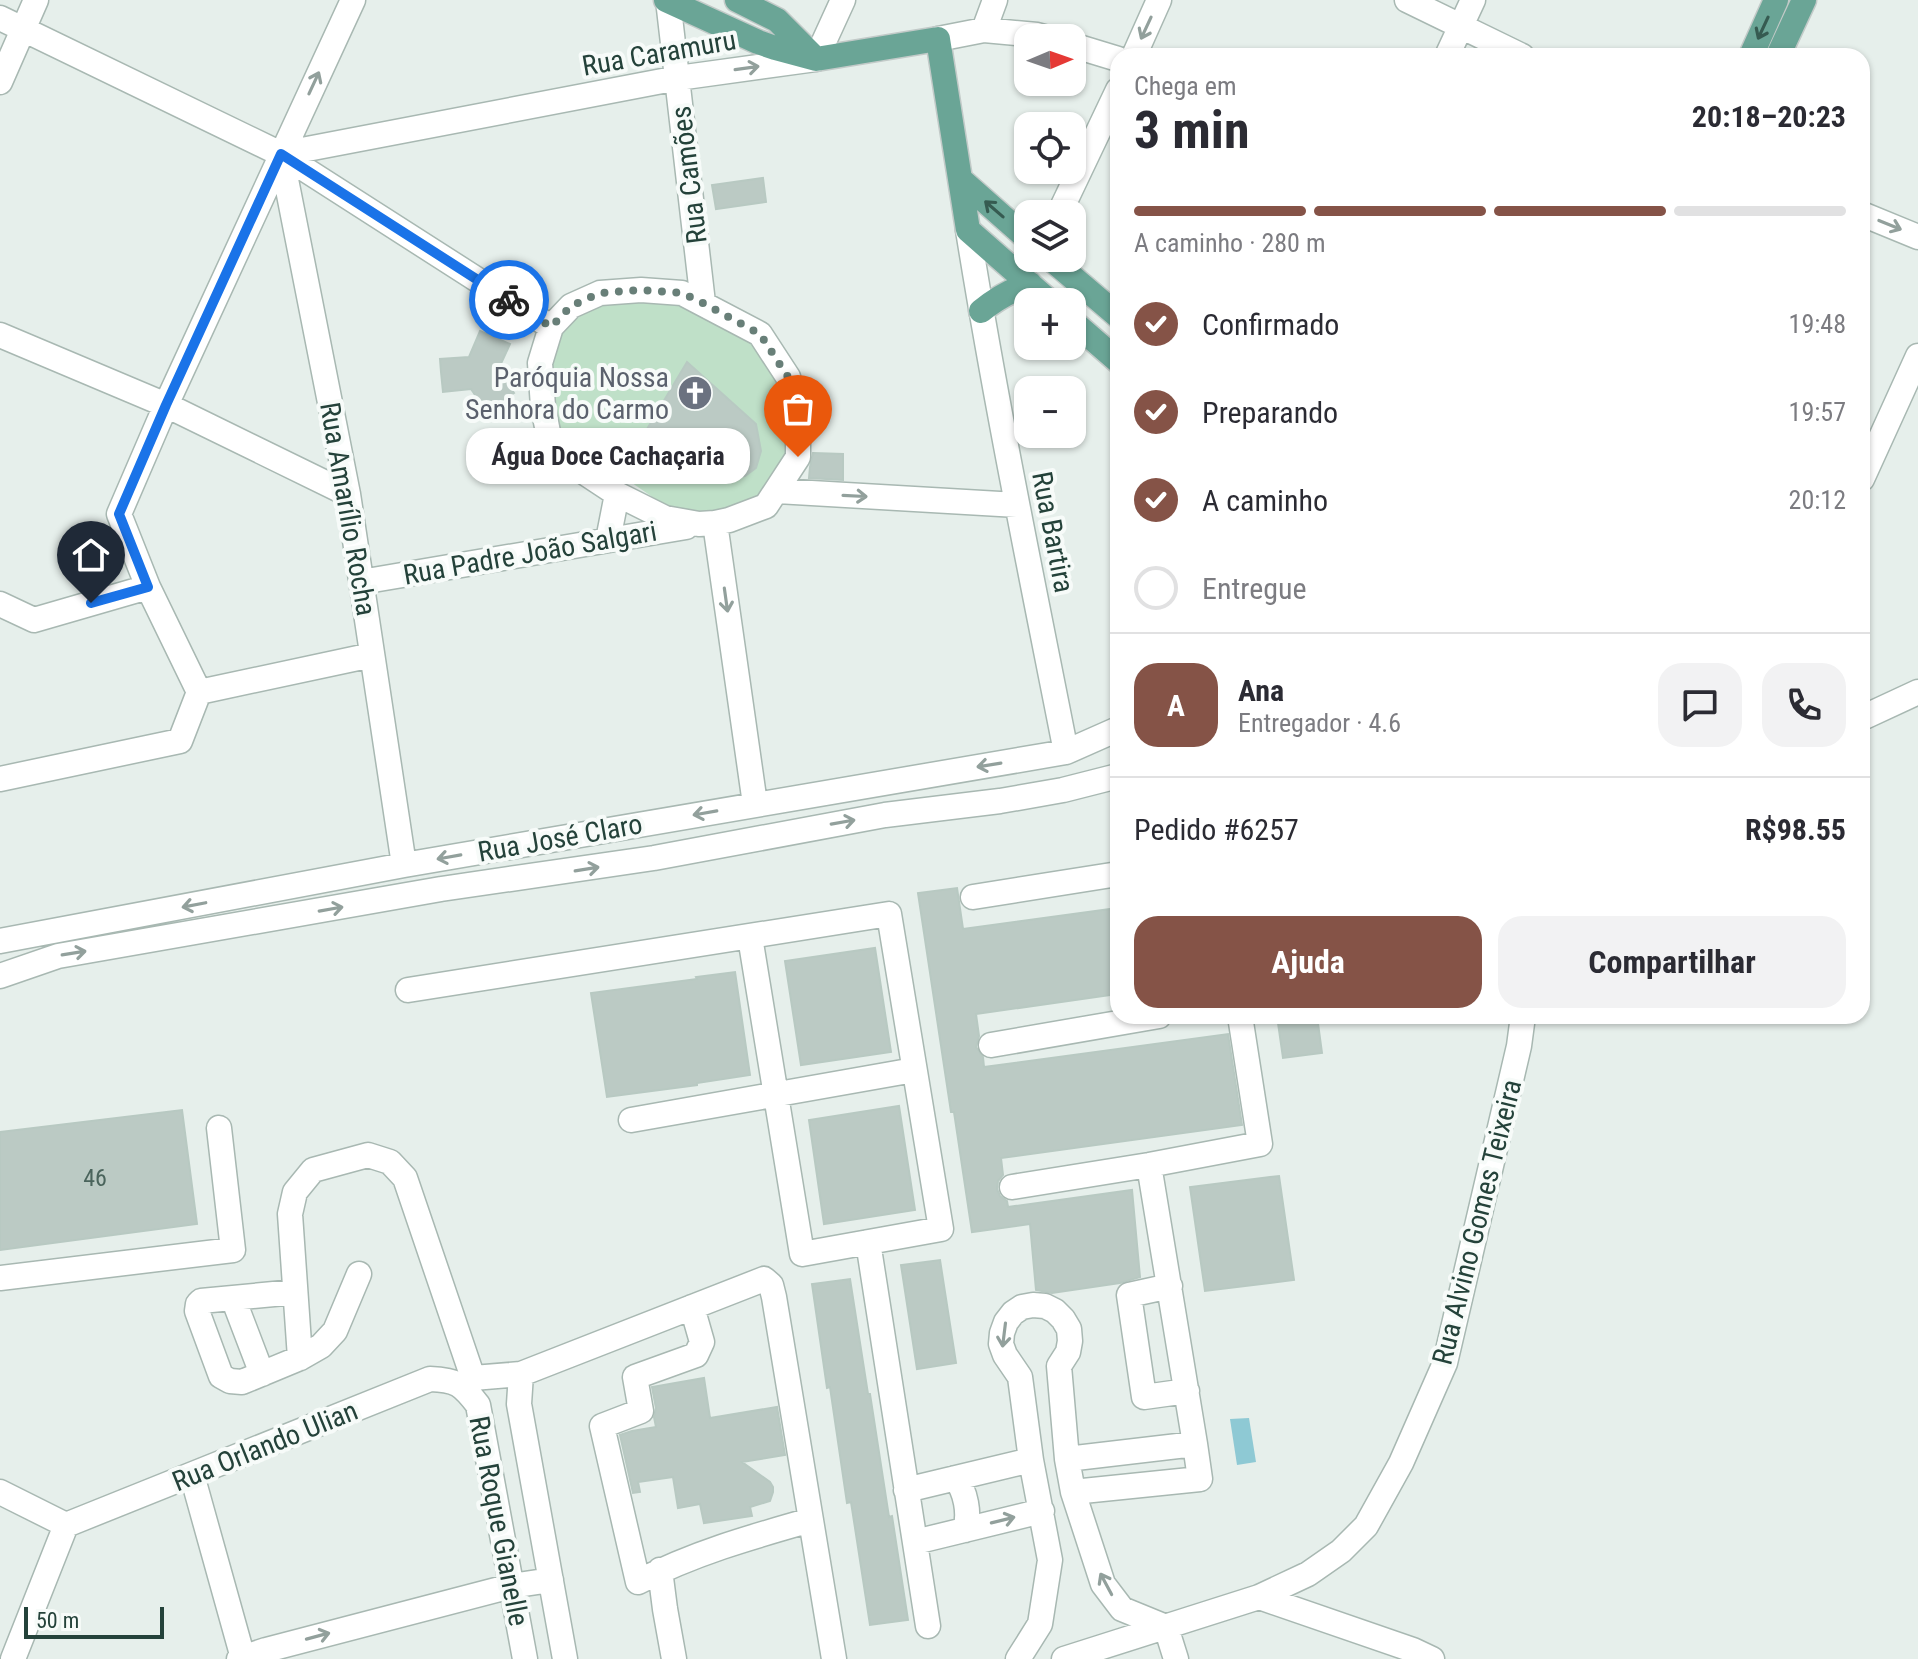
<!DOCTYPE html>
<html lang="pt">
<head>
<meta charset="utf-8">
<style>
	:root { --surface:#fff; --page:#f2f2f3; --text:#2b2b33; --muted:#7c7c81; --line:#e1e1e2; --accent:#855347 }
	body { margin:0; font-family:"Roboto Condensed",sans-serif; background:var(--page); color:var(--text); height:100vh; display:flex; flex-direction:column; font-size:30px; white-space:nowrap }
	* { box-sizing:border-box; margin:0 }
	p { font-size:26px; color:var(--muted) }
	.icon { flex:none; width:44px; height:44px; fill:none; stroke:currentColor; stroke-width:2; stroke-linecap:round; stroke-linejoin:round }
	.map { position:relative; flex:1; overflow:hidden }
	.sheet { position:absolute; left:1110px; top:48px; width:760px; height:976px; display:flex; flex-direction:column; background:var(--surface); border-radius:24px; box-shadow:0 2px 6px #0004 }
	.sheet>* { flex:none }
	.needle { width:52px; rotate:88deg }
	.controls { position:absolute; left:1014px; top:24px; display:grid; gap:16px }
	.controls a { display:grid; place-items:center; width:72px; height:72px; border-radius:16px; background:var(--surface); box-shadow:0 2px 6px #0004; font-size:40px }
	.scale { position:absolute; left:24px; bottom:20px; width:140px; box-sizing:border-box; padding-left:8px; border:4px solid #24423a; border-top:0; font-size:22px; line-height:28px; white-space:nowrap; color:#24423a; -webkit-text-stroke:6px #f7fbf9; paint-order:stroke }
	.pin { position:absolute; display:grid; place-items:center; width:68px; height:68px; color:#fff; margin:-82px -34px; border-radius:50% 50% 50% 0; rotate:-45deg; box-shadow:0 0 8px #0007 }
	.pin .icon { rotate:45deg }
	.courier { position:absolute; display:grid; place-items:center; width:80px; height:80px; margin:-40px; border:6px solid #1a73e8; border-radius:50%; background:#fff; color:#222; box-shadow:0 2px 10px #0007 }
	.bubble { position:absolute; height:56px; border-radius:24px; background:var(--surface); box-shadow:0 2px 6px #0004; font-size:26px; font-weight:700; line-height:56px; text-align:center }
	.overview em { font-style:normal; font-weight:700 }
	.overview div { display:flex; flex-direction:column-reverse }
	.overview { display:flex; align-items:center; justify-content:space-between; height:136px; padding:0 24px }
	h1 { font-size:52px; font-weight:700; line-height:60px }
	.bar { display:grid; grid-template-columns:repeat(4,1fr); gap:12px 8px; align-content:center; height:96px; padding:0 24px }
	.bar i { height:10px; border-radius:6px; background:var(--line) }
	.bar .active { background:var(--accent) }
	.bar p { grid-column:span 4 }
	.line { display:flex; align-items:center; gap:20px; padding:0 24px; border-top:2px solid var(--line) }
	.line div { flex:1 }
	.round { display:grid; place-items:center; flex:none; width:84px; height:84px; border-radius:24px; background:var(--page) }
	ol { padding:0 24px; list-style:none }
	li { display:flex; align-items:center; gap:24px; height:88px }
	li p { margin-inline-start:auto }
	li .icon { padding:8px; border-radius:50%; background:var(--accent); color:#fff; stroke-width:4 }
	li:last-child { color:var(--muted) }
	li i { width:44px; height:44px; border:4px solid var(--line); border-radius:50% }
	.primary-button { display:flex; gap:16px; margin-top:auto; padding:16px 24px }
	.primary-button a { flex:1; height:92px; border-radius:24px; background:var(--accent); color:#fff; font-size:32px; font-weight:700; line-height:92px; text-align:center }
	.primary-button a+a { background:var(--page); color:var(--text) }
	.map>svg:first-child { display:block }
	.green { fill:#bfe0c8 }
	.water { fill:#8ec9d4 }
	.building { fill:#bbcac4; stroke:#b8c9c2; stroke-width:2 }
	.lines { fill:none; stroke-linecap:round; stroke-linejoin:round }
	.minor-casing { stroke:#a8b8b2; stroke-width:27 }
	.major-casing { stroke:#c2cac8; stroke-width:27 }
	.minor { stroke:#fff; stroke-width:24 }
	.major { stroke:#6aa596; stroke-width:24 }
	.oneway { stroke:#92a09c }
	.oneway2 { stroke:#365b51 }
	.done { stroke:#687f78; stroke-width:8; stroke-dasharray:0 14.4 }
	.route { stroke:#1a73e8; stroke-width:10 }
	.labels { text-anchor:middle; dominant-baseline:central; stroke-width:8; stroke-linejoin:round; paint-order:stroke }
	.number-label { font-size:24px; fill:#4a645c }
	.street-label { font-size:28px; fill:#24423a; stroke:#f7fbf9 }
	.worship-label { font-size:28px; fill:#5b616d; stroke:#f7fbf9; text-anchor:end }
</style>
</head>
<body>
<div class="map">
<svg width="1918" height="1659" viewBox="0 0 1918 1659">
	<rect width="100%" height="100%" fill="#e6efeb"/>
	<path class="green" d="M680 299 754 338 780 380 790 419 789 458 771 486 754 501 704 516 667 507 555 430 550 377 559 334 597 302Z"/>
	<path class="water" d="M1249 1418 1256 1462 1237 1465 1230 1419Z"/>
	<path class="building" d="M763 178 766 202 716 209 712 185Z
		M480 331 510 344 498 370 514 393 486 411 471 389 443 392 441 372 440 359 469 357Z
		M687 362 756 424 761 451 756 468 745 476 717 481 641 439Z
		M813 453 843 454V480L809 478 810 467Z
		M957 888 963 929 1118 908V994L976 1014 979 1036 976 1047 983 1057 984 1067 1228 1034 1242 1125 1001 1158 1003 1175 998 1181 997 1189 1000 1196 1007 1201 1008 1207 1132 1190 1140 1277 1120 1283 1052 1293 1036 1290 1030 1224 972 1232 954 1112H951L918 893Z
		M875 948 891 1052 801 1065 785 961Z
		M735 972 750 1075 697 1083V1085L607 1097 591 993 697 979 696 977Z
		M1277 1016H1317L1322 1053 1283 1058Z
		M899 1106 915 1210 824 1224 809 1120Z
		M182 1110 197 1224 0 1250V1132Z
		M1279 1176 1294 1280 1205 1291 1190 1187Z
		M940 1260 956 1363 917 1369 901 1265Z
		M850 1279 868 1394H870L889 1517 892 1516 908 1620 870 1625 851 1502 847 1503 830 1387 827 1388 812 1284Z
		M704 1378 710 1418 777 1407 785 1455 742 1462 770 1482 773 1487V1492L770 1501 750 1507 752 1516 704 1523 700 1504 678 1508 673 1477 638 1482 640 1492 633 1493 620 1435 632 1431 656 1427 654 1417 656 1408 652 1387Z"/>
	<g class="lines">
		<g class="minor-casing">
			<path id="minor" d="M668 0 703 303
				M1407 0 1522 56
				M0 18 281 154 551 327
				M984 30 995 0
				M938 39 984 30 1037 35 1048 38
				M1072 45 1118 59
				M1134 56 1159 0
				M1447 56 1473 0
				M0 82 36 0
				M281 154 348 494 404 865
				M281 154 678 78 816 59 843 0
				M1059 214 1118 90
				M1862 214 1918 237
				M968 230C996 405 1032 579 1066 752
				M641 290 682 293 760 334 788 377 798 419V457L766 506 729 520 715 523 699 524 665 518 617 494 561 457 549 437 543 407 540 363 551 327 571 306 600 293Z
				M0 335 166 405 348 494
				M1862 479 1918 356
				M777 491 1017 505
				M715 523 755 804
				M608 540 617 494
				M361 582 686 527
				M0 604 34 620 148 587
				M199 692 148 587 119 514 166 405 353 0
				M1862 718 1918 692
				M0 779 180 741 199 692 372 655
				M973 897 1118 874
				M0 941 404 865 1066 752 1118 729
				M0 976 58 956 441 889 654 858 885 815 1000 801 1063 790 1118 776
				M408 990 889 914 941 1229 802 1254 750 937
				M991 1045 1159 1016
				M631 1120 914 1070
				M1149 1165 1195 1444
				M1012 1187 1149 1165 1260 1144 1240 1016
				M868 1242 928 1626
				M0 1278 233 1250 219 1128
				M1170 1286 1129 1295 1144 1397 1187 1391
				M295 1292 201 1301 198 1304 197 1311 221 1376 230 1381 242 1382 300 1358 321 1346 335 1331 359 1274
				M233 1298 262 1374
				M692 1307 702 1342 696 1355 635 1377 641 1411 602 1426 638 1582C694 1553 751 1537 811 1520
				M300 1358 290 1214 295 1192 313 1170 368 1155 390 1162 405 1178 473 1378
				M465 1388 473 1378 521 1374
				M1067 1459 1195 1444 1200 1479 1073 1492
				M192 1475 243 1658
				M955 1478C966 1491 970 1514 965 1530
				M906 1490 1031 1460
				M0 1492 66 1525
				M66 1525 430 1379C457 1380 462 1384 478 1405L525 1659
				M915 1542 1042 1511
				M660 1570 665 1609 674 1659
				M1259 1597 1413 1650 1432 1659
				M1166 1627 1176 1659
				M13 1659 66 1525
				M239 1659 266 1650 511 1586 551 1580
				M565 1659 519 1404 521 1374 764 1279 771 1285 774 1297 834 1659
				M1018 1659 1040 1624 1050 1560 1031 1460 1020 1377 1005 1355 1001 1344 1002 1333 1006 1322 1013 1313 1022 1307 1033 1305 1045 1306 1055 1311 1063 1319 1069 1329 1070 1341 1068 1352 1059 1366 1067 1459 1073 1492 1103 1584 1122 1609 1166 1627
				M1064 1659 1259 1597 1308 1574 1341 1551 1366 1526 1401 1463 1445 1363 1519 1046 1523 1016"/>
		</g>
		<g class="major-casing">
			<path id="major" d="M666 0 758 42 775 48 816 59 938 39 968 230 1050 302
				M737 0 777 20 814 57
				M1751 56 1776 0
				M1778 56 1804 0
				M960 179 1028 239
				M1050 258 1118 316
				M981 311C997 298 1011 290 1030 284
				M1072 321 1118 361"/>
		</g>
		<use href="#minor" class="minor"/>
		<use href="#major" class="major"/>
	</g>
	<defs><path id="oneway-shaft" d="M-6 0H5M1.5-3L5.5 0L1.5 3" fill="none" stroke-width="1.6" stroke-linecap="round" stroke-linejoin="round" transform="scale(2)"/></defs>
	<g class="oneway">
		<use href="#oneway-shaft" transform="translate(1146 28) rotate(115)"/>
		<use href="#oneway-shaft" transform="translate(747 68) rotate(-8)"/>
		<use href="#oneway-shaft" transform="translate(314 83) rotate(-65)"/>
		<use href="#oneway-shaft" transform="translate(1890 225) rotate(22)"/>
		<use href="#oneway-shaft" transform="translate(855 496) rotate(3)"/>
		<use href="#oneway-shaft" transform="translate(726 600) rotate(82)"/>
		<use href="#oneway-shaft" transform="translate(989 765) rotate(171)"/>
		<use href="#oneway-shaft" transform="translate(705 813) rotate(170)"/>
		<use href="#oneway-shaft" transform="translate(843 822) rotate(-10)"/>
		<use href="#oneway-shaft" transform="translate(449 857) rotate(170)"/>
		<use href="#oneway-shaft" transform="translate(587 869) rotate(-9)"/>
		<use href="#oneway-shaft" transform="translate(194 905) rotate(169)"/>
		<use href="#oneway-shaft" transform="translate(331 909) rotate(-10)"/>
		<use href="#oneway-shaft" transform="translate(74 953) rotate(-9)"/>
		<use href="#oneway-shaft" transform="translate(1004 1335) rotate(97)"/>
		<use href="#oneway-shaft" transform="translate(1003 1520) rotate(-14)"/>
		<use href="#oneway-shaft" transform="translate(1106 1584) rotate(-118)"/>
		<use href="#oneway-shaft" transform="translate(318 1636) rotate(-15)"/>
	</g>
	<g class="oneway2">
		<use href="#oneway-shaft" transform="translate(1763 28) rotate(115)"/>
		<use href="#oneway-shaft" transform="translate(994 209) rotate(-139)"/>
	</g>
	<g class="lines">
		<path class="done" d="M509 300 551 327 571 306 600 293 641 290 682 293 703 303 760 334 788 377 798 419V457"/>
		<path class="route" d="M91 603 148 587 119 514 166 405 281 154 509 300"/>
	</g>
	<defs>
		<g id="church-disc" transform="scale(1.8)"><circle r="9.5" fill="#6b7280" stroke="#f7fbf9"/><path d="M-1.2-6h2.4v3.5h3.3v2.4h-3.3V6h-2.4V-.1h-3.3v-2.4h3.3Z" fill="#fff"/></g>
	</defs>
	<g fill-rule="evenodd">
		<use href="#church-disc" x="695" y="393"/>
	</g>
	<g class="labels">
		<g class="number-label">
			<text x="95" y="1178">46</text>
		</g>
		<g class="street-label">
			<text transform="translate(659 53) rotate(-10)">Rua Caramuru</text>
			<text transform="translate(689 175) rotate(-97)">Rua Camões</text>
			<text transform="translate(348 509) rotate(80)">Rua Amarílio Rocha</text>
			<text transform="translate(1053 532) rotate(79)">Rua Bartira</text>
			<text transform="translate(530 553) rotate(-10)">Rua Padre João Salgari</text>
			<text transform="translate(560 838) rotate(-10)">Rua José Claro</text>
			<text transform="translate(1477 1222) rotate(-76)">Rua Alvino Gomes Teixeira</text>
			<text transform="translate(265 1446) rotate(-22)">Rua Orlando Ulian</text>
			<text transform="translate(499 1521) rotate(79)">Rua Roque Gianelle</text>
		</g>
		<g class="worship-label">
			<text x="669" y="377">Paróquia Nossa<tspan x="669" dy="32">Senhora do Carmo</tspan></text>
		</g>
	</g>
</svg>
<div class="controls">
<a><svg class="needle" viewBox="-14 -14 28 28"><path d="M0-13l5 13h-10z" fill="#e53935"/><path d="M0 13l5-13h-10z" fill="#7c7c81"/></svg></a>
<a><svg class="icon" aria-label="locate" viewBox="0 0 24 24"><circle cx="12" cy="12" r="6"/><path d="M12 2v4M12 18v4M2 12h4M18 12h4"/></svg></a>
<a><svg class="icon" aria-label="layers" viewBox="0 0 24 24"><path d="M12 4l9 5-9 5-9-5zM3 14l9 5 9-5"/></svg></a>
<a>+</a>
<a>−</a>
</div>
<div class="scale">50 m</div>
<div class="pin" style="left:798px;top:457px;background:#ea580c"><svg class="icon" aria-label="bag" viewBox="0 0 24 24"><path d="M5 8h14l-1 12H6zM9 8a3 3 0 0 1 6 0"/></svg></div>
<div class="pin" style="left:91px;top:603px;background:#1f2937"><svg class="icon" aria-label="home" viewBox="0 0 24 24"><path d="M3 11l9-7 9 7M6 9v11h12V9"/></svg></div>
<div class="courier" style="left:509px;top:300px"><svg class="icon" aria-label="bike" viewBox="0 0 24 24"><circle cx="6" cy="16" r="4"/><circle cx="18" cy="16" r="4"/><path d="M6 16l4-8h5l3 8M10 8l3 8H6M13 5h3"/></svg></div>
<div class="bubble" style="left:466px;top:428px;width:284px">Água Doce Cachaçaria</div>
<section class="sheet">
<div class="overview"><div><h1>3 min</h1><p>Chega em</p></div><em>20:18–20:23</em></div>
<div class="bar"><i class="active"></i><i class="active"></i><i class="active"></i><i></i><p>A caminho · 280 m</p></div>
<ol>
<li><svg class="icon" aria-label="check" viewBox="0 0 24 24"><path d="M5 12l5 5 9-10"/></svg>Confirmado<p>19:48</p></li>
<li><svg class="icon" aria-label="check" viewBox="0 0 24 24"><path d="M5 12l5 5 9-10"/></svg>Preparando<p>19:57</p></li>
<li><svg class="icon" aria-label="check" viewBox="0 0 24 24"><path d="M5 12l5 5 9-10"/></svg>A caminho<p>20:12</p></li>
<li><i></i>Entregue</li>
</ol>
<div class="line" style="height:144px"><b class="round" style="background:var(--accent);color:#fff">A</b><div><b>Ana</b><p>Entregador · 4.6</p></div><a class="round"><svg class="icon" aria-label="chat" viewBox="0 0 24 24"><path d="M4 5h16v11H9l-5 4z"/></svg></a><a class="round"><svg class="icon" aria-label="phone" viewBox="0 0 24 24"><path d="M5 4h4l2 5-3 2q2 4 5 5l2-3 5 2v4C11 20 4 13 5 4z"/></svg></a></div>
<div class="line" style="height:104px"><div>Pedido #6257</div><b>R$98.55</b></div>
<div class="primary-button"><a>Ajuda</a><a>Compartilhar</a></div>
</section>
</div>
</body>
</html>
